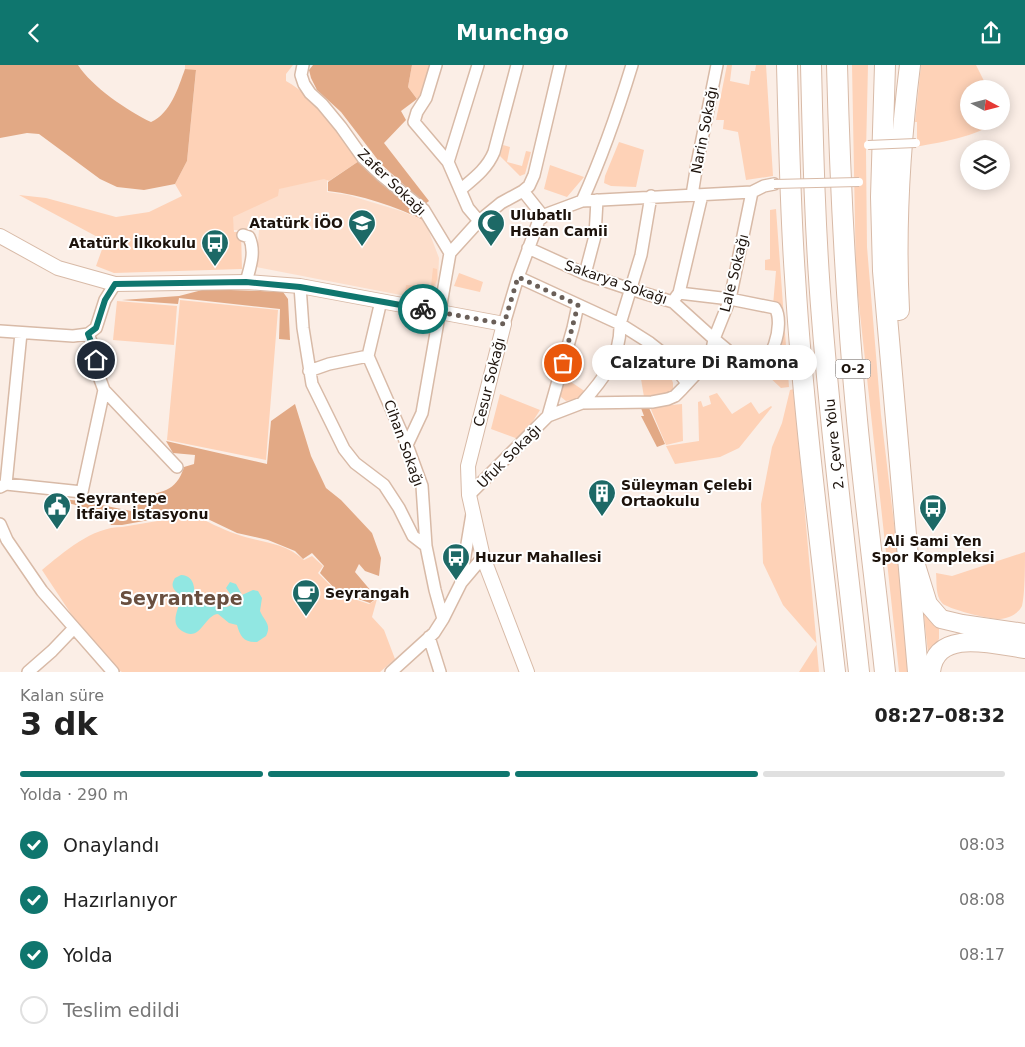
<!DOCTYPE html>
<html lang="tr">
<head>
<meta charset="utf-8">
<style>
	:root { --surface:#fff; --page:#f2f2f2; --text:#222; --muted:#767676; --line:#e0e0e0; --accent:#0f766e }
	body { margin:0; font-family:"DejaVu Sans",sans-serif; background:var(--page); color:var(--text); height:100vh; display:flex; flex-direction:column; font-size:19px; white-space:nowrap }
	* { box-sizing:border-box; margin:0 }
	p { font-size:16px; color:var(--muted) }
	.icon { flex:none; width:28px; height:28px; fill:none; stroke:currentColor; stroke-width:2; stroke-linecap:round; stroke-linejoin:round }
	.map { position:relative; height:607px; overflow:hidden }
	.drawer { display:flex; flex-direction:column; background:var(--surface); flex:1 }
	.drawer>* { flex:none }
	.needle { width:32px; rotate:97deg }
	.fabs { position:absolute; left:960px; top:15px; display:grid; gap:10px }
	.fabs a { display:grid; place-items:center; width:50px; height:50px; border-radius:50%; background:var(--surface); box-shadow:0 2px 12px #0003; font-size:25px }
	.pin { position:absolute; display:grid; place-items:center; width:42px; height:42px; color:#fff; margin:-21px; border:2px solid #fff; border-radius:50%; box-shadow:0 1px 5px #0007 }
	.courier { position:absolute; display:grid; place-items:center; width:50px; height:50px; margin:-25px; border:4px solid #0f766e; border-radius:50%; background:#fff; color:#222; box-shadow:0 1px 6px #0007 }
	.bubble { position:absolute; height:35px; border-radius:18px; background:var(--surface); box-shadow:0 2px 12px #0003; font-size:16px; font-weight:700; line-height:35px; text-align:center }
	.summary em { font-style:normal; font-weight:700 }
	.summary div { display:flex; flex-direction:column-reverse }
	.summary { display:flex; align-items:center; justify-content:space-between; height:85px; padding:0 20px }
	h1 { font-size:32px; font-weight:700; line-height:38px }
	.bar { display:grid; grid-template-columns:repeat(4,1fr); gap:8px 5px; align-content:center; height:60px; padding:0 20px }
	.bar i { height:6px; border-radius:4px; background:var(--line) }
	.bar .on { background:var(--accent) }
	.bar p { grid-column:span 4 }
	ol { padding:0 20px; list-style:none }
	li { display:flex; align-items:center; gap:15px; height:55px }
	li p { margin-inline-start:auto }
	li .icon { padding:5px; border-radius:50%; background:var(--accent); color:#fff; stroke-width:4 }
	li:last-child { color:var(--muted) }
	li i { width:28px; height:28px; border:2px solid var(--line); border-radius:50% }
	header { display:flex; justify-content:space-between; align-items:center; height:65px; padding:0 20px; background:var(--accent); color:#fff; font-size:22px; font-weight:700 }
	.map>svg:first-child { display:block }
	.built { fill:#fddecb }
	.green { fill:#fed2b7 }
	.forest { fill:#e2a985 }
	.water { fill:#91e7e2 }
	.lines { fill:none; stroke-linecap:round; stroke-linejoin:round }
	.minor-casing { stroke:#d8baa7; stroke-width:14 }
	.tertiary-casing { stroke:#d8baa7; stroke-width:16 }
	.primary-casing { stroke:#d8baa7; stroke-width:20 }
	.motorway-casing { stroke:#d8baa7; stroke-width:22 }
	.minor { stroke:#fff; stroke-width:11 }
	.tertiary { stroke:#fff; stroke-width:14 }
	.primary { stroke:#fff; stroke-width:18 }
	.motorway { stroke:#fff; stroke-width:20 }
	.pedestrian-bridge-casing { stroke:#d8baa7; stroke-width:10; stroke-linecap:butt }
	.pedestrian-bridge { stroke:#fff; stroke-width:8 }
	.done { stroke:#6a5f58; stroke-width:5; stroke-dasharray:0 9 }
	.route { stroke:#0f766e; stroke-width:6 }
	.labels { text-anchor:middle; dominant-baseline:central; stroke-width:4; stroke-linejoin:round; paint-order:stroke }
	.shield { fill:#fff; stroke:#605954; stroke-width:1 }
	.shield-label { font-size:12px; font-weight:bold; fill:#1c120b }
	.street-label { font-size:14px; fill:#1c120b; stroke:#fff }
	.poi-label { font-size:14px; font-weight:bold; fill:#1c120b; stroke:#fff; text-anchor:start }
	.district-label { font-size:19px; font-weight:bold; fill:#694f3f; stroke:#fff }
</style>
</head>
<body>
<header><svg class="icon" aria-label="back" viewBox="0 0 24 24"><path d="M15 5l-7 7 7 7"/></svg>Munchgo<svg class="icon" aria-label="share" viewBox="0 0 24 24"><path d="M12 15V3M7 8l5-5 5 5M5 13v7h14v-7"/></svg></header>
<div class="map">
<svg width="1025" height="607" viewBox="0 0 1025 607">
	<rect width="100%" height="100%" fill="#fbeee6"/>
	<path class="built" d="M327 106V127L348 130 401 146 425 156 439 193 438 216 432 229 416 233 256 202 259 165H234L231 148 289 115Z"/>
	<path class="green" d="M185 0H293L286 9V16C318 34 338 66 359 96L329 116 324 114 279 124 278 131 233 152 234 167H241L242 204 114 208 96 201 105 176 19 130 46 133 116 152 149 147 182 131 175 119 187 96 196 6 185 4Z
		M412 0H431L419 35 417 34 408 22Z
		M727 0H732L730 16 749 20 751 6H755L756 0H766L773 111 746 115 738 67 723 64 724 55H716Z
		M852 0H868L866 87 867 182 881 350 906 558 908 607H899L856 212Z
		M921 0H976L988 24H969V56H993C985 71 931 79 914 82L917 79V57H915Z
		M619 77 644 85 636 122 611 121 604 118 605 111Z
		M503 80 510 82 507 97 522 101 526 86 531 87 525 109 520 111 500 91Z
		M550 100 584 112 567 132 544 124Z
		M776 144 789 322 781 323 767 310 778 297 782 289 780 241 773 240 776 206 765 205V195L770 194V145Z
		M433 203 437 204V215L431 228 418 231 405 229 406 220 431 221Z
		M459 208 483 217 480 227 454 221Z
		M180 235 278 245 266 395 167 375Z
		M117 236 177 241 174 280 113 275Z
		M655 309 659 315 670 309 673 318V325L662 330 644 332 641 314Z
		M565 313 586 327 576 334 566 336 561 332V322Z
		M794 324 819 607H799L817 579 783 540 763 498 761 439 772 382 782 358 790 325Z
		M717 328 732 349 751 337 759 349 771 341 772 342 739 383 720 392 675 399 666 381 699 376 698 337 701 336 703 342 711 339 709 331Z
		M500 329 540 345 521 375 491 364Z
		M682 339 683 376 666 380 650 342Z
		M193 450C207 456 221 464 236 469 260 478 283 476 304 495L312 491 323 501 318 508 339 529 369 539 377 534 372 552 384 565 395 594 380 607H122L116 604 83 567 42 505C64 487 92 462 122 462Z
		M1025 487C1025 501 1025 529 1022 541 1018 549 1009 553 1000 554 992 555 947 544 942 538 935 530 937 517 936 508L952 511Z
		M923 542 939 558V574L928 588Z"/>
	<path class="forest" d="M0 0H78C91 21 129 47 151 57 171 48 178 23 185 4L196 5 187 96 175 119 144 125 117 122 100 114 39 69 27 68 0 73Z
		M313 0H412L408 22 417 34 401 46 406 55 384 78 429 136 425 139 381 99 341 47 317 25 311 13 309 5Z
		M359 96 408 136 425 156C395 141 362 130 328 126V117Z
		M206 224 283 227 288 234 290 275 279 274 280 244 179 233 178 239 122 235 179 231Z
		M295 339 311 391 326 423 341 435 372 468 381 493 379 511 365 506 359 499 355 507 377 533 370 538 338 527 320 508 324 501 312 488 303 494 295 486 268 475 237 468 193 447 122 460H111L105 448 50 433 82 436 131 446H137L138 433C161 426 176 428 184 402L194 399 195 390 173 388 166 376 267 399 271 356Z
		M641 343H649L665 379 657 382 641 351H644Z"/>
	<path class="water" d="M181 510C197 511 194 527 195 538L199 542 203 541 211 531 214 530 218 532C220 540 223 545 231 540L233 533 226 523 230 517 236 519 242 530 253 525 258 526 262 533 260 546C264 556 272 559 266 571L257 577C244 578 240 571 237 560L229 558 218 549C204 550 201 578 182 566 169 558 179 544 181 533 178 526 168 524 175 513Z"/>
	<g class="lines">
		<g class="minor-casing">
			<path id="minor" d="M303 0 301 10 304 19 310 28 322 39 341 62 363 93 381 110 424 145 450 188
				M436 0 426 33 417 47 414 57 448 97 468 143 479 156
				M448 97 478 0
				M460 125C473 114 487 104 494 87L517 0
				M523 126 543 151
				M692 130 697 99 717 0
				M582 136C602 92 618 46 632 0
				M243 170 249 172C256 187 250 202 246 217
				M528 183 585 209 630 224 673 237 714 274 750 304C772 305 785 258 775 243L730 234 679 228
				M585 209 595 171 597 135
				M518 212 620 259 650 278 664 289 687 318
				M300 221 303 263 312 319 344 384 355 398 384 420 399 443 413 471 426 481
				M676 232 679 228 702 130
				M381 236 368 291 407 380 422 421 426 481 435 525 443 554
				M504 259 518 212 539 155 547 149 582 136 752 127 764 121 774 119
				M0 266 73 271 88 269 96 263 105 235 115 219
				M309 306 329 299 368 291
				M104 325 177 402
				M582 338C603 315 621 292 620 259L641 190 651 131
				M548 351 573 263 578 240
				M407 380 422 348 450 188 479 156 501 138 523 126 529 121 534 110 560 0
				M6 419 21 268
				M0 422 6 419 82 427 104 325 97 306 94 284 88 269
				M469 430 548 351 582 338 652 337 668 334 675 331 682 324 696 309 712 285 714 274 730 234 752 127
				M0 459 7 475 42 526 113 607
				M461 515 472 449
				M429 572 440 607
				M28 607 52 586 74 563
				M391 607 434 568 443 554 461 518 483 492"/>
		</g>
		<g class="tertiary-casing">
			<path id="tertiary" d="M0 171 58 203 115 219 246 217 300 221 504 259 468 401 469 430 483 492 527 607"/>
		</g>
		<g class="primary-casing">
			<path id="primary" d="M915 497 928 539 941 554 962 559 1025 568
				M931 607C936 562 995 580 1025 584"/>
		</g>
		<g class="motorway-casing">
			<path id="motorway" d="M787 0C789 71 790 141 795 212 803 344 820 476 835 607
				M811 0C813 84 815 169 822 253 831 371 846 489 859 607
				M837 0C840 119 846 237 857 355 865 439 876 523 885 607
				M885 0 881 132 883 206 918 607
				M899 245C895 166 900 79 910 0"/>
		</g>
		<use href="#minor" class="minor"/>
		<use href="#tertiary" class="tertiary"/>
		<use href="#primary" class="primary"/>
		<use href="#motorway" class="motorway"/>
		<g class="pedestrian-bridge-casing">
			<path id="pedestrian-bridge" d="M868 80 916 78
				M774 119 859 117"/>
		</g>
		<use href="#pedestrian-bridge" class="pedestrian-bridge"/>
	</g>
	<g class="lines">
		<path class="done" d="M423 244 504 259 518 212 578 240 563 298"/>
		<path class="route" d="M96 295 94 284 88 269 96 263 105 235 115 219 246 217 300 222 423 244"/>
	</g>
	<defs>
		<g id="school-pin" transform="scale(1.4375)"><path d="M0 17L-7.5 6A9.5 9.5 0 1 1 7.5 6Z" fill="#1d6966" stroke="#fff"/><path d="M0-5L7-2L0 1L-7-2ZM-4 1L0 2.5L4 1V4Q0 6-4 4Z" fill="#fff"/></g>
		<g id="mosque-pin" transform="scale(1.4375)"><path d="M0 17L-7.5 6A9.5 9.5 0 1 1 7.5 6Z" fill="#1d6966" stroke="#fff"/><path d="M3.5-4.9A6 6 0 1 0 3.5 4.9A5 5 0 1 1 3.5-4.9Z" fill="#fff"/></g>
		<g id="bus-pin" transform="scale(1.4375)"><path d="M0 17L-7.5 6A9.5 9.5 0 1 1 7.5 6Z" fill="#1d6966" stroke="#fff"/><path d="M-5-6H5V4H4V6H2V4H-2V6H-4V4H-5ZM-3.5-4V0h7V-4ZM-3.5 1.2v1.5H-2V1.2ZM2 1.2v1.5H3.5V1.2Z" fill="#fff"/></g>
		<g id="building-pin" transform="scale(1.4375)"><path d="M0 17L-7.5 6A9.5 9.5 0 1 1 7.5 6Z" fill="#1d6966" stroke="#fff"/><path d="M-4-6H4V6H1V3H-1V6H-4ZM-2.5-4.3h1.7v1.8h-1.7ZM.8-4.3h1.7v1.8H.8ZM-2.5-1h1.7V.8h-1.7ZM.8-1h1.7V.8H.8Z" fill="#fff"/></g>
		<g id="civic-pin" transform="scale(1.4375)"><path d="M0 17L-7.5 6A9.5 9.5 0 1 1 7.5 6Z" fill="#1d6966" stroke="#fff"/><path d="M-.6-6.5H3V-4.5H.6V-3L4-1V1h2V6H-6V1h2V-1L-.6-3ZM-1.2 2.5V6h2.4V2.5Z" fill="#fff"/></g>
		<g id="cafe-pin" transform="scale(1.4375)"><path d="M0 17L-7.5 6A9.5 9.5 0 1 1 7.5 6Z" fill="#1d6966" stroke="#fff"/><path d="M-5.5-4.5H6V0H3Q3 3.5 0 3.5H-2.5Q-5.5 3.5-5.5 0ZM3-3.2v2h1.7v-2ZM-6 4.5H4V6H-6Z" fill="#fff"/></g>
	</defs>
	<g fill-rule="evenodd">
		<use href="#school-pin" x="362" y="158"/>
		<use href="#mosque-pin" x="491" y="158"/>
		<use href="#bus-pin" x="215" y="178"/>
		<use href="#building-pin" x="602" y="428"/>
		<use href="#civic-pin" x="57" y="441"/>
		<use href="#bus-pin" x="933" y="443"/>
		<use href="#bus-pin" x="456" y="492"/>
		<use href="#cafe-pin" x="306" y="528"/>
	</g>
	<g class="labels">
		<rect class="shield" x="835.5" y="294.5" width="35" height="19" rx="4"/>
		<g class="shield-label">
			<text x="853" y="304">O-2</text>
		</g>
		<g class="street-label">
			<text transform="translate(704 65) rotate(-79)">Narin Sokağı</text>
			<text transform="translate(392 117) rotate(44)">Zafer Sokağı</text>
			<text transform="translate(734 208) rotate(-76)">Lale Sokağı</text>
			<text transform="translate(616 217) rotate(19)">Sakarya Sokağı</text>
			<text transform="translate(489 317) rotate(-76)">Cesur Sokağı</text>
			<text transform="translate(404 378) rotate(70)">Cihan Sokağı</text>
			<text transform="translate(834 379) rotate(-96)">2. Çevre Yolu</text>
			<text transform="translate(509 391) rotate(-45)">Ufuk Sokağı</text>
		</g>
		<g class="poi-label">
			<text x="510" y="150">Ulubatlı<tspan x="510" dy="16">Hasan Camii</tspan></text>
			<text x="343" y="158" text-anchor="end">Atatürk İÖO</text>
			<text x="196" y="178" text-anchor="end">Atatürk İlkokulu</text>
			<text x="621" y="420">Süleyman Çelebi<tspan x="621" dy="16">Ortaokulu</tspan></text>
			<text x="76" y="433">Seyrantepe<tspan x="76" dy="16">İtfaiye İstasyonu</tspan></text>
			<text x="933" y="476" text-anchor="middle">Ali Sami Yen<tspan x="933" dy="16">Spor Kompleksi</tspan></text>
			<text x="475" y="492">Huzur Mahallesi</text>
			<text x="325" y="528">Seyrangah</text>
		</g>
		<g class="district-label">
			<text x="181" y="533">Seyrantepe</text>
		</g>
	</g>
</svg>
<div class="fabs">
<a><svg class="needle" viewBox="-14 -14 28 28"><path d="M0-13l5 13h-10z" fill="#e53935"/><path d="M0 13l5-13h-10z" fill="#767676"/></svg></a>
<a><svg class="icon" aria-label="layers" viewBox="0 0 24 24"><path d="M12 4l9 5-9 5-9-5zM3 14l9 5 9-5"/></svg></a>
</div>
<div class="pin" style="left:563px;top:298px;background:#ea580c"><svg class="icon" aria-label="bag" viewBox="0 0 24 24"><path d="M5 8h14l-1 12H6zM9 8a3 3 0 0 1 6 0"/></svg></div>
<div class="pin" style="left:96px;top:295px;background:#1f2937"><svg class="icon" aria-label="home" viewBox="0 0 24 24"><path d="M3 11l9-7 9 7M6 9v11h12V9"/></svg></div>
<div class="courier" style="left:423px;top:244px"><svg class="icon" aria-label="bike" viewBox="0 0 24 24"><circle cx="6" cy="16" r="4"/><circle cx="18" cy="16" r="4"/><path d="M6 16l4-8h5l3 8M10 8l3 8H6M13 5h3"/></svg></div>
<div class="bubble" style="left:592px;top:280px;width:225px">Calzature Di Ramona</div>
</div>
<section class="drawer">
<div class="summary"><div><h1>3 dk</h1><p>Kalan süre</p></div><em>08:27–08:32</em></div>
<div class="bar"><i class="on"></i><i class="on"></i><i class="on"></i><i></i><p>Yolda · 290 m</p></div>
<ol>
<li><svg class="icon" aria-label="check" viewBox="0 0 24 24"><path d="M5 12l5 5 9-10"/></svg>Onaylandı<p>08:03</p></li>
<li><svg class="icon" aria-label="check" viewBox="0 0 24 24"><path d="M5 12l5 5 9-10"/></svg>Hazırlanıyor<p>08:08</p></li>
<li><svg class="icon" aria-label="check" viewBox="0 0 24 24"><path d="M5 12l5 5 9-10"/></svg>Yolda<p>08:17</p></li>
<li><i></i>Teslim edildi</li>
</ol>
</section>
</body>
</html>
